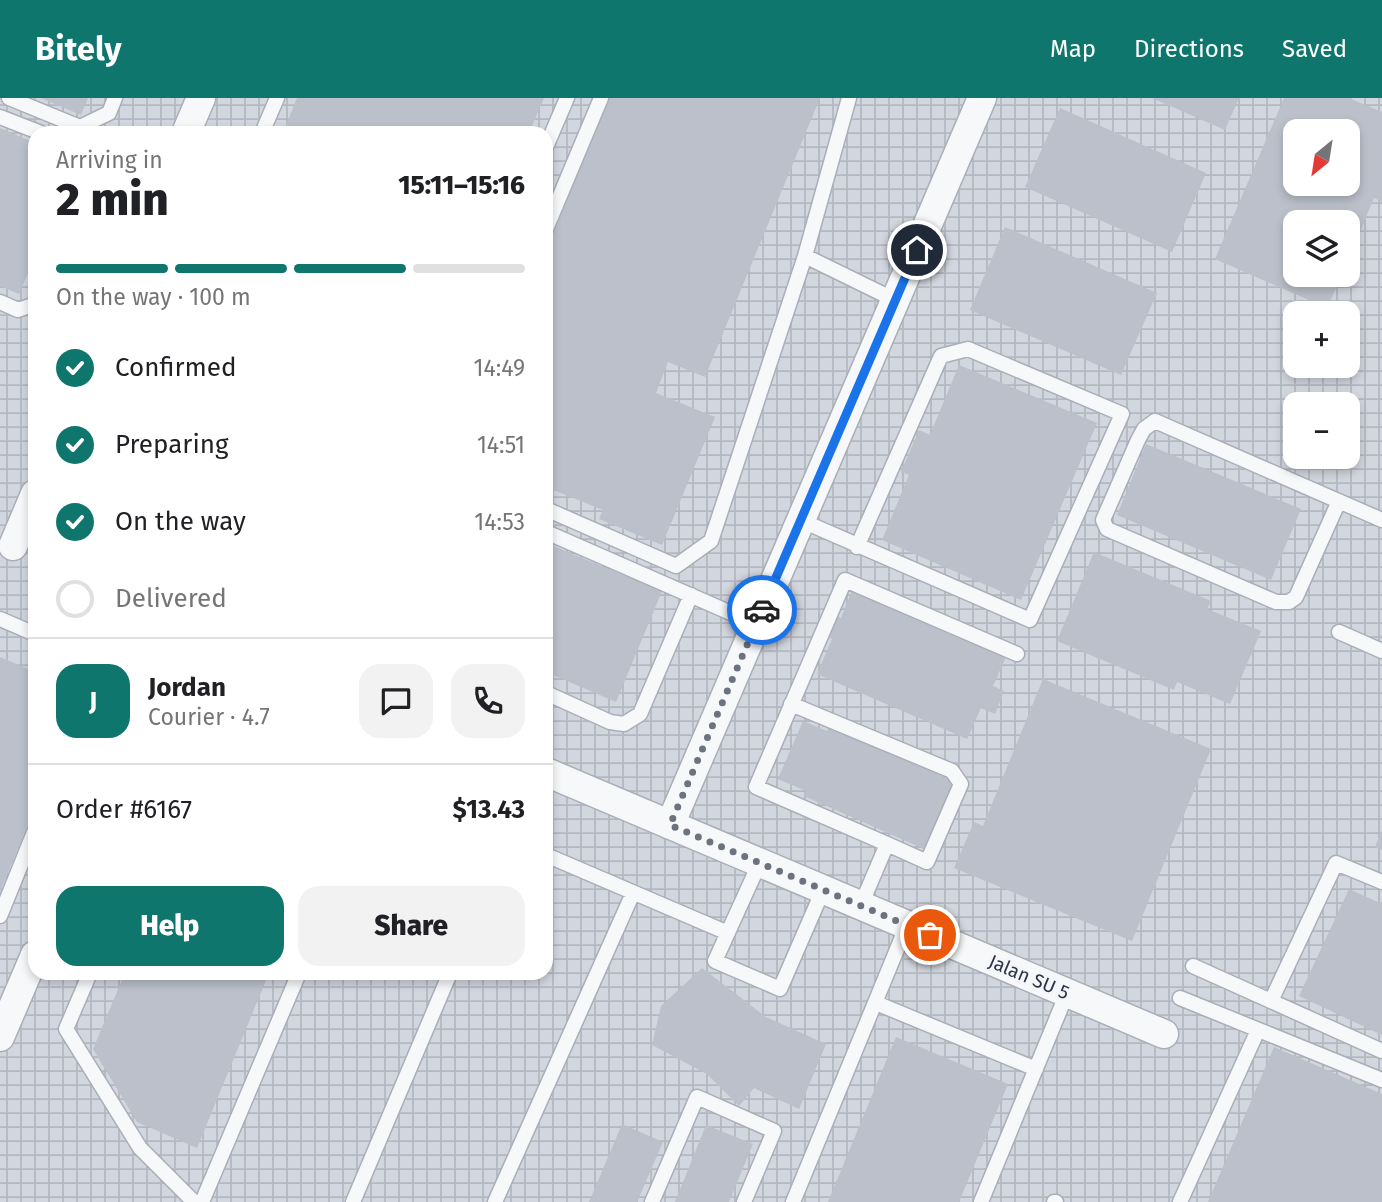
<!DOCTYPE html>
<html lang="en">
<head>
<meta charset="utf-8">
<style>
	:root { --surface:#fff; --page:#f2f2f2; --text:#202124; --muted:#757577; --line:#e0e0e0; --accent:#0f766e }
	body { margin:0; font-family:"Fira Sans",sans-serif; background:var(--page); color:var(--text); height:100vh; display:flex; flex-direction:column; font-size:26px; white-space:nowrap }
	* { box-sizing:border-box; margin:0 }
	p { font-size:23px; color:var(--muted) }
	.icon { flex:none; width:38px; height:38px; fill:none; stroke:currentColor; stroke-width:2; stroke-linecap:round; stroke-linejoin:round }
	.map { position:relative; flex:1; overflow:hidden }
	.details { position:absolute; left:28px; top:28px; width:525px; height:854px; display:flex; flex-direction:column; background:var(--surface); border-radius:21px; box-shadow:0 4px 10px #0003 }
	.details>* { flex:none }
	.needle { width:46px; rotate:210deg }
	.fabs { position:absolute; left:1283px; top:21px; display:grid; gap:14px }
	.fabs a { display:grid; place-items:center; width:77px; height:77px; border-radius:14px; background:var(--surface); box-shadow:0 4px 10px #0003; font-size:35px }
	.pin { position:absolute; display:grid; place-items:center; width:60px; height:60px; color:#fff; margin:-30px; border:4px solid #fff; border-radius:50%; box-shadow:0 2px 7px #0007 }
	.courier { position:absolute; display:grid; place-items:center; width:70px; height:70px; margin:-35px; border:5px solid #1a73e8; border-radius:50%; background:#fff; color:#222; box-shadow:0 2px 9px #0007 }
	.overview em { font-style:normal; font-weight:800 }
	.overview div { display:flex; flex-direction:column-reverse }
	.overview { display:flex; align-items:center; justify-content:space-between; height:119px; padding:0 28px }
	h1 { font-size:46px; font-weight:800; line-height:52px }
	.bar { display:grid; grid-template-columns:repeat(4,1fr); gap:10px 7px; align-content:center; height:84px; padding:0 28px }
	.bar i { height:9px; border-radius:5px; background:var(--line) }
	.bar .on { background:var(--accent) }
	.bar p { grid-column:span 4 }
	.line { display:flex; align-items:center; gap:18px; padding:0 28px; border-top:2px solid var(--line) }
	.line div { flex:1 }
	.round { display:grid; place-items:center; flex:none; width:74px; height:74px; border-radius:21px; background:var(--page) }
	ol { padding:0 28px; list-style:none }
	li { display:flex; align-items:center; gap:21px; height:77px }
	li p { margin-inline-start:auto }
	li .icon { padding:7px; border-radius:50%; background:var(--accent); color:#fff; stroke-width:4 }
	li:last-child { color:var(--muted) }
	li i { width:38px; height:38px; border:4px solid var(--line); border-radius:50% }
	.primary-button { display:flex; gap:14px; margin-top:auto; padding:14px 28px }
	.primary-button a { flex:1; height:80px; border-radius:21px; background:var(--accent); color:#fff; font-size:28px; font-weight:800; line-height:80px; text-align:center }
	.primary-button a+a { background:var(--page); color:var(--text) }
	header { display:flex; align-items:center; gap:42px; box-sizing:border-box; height:98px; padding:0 35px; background:var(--accent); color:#fff }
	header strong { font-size:33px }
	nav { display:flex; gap:38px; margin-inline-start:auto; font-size:24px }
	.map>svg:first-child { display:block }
	.industrial { fill:url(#industrial-grid); fill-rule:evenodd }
	.building { fill:#bbc0ca; fill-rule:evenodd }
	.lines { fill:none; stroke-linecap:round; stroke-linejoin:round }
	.lane-casing { stroke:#a9aeb7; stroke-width:17 }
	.street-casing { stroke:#a9aeb7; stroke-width:31 }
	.lane { stroke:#f7f8fa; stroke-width:14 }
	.street { stroke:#f7f8fa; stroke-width:28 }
	.done { stroke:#6c737f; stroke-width:7; stroke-dasharray:0 12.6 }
	.route { stroke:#1a73e8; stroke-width:9 }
	.labels { text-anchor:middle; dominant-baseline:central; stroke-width:6; stroke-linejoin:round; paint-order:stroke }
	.street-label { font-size:19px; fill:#2b3445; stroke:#f4f6f9 }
</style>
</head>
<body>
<header>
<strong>Bitely</strong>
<nav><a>Map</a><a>Directions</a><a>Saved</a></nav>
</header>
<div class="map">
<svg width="1382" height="1104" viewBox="0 0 1382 1104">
	<defs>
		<pattern id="industrial-grid" width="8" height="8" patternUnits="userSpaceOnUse" patternTransform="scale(1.75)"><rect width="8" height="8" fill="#d2d6de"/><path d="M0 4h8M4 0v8" fill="none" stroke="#b4b8c0"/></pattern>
	</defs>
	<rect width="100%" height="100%" fill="#e4e7ec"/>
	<path class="industrial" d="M0 0H1382V1104H0ZM1295 33H1348V86H1295ZM35 35H546V875H35ZM1295 124H1348V177H1295ZM1295 215H1348V268H1295ZM1295 306H1348V359H1295Z"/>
	<path class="building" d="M41 0H88L81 17Z
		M297 0H544L529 35H283Z
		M609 0H820L705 279 668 264 656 295 715 319 662 447 599 421 603 412 546 389V153Z
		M1152 0H1239L1225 32Z
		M1284 0H1349L1382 14V104L1374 100 1348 163V124H1295V177H1342L1327 210 1215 161ZM1295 33H1348V86H1295Z
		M1060 10 1206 75 1172 154 1025 89Z
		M0 30 35 45V159L19 196 0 188Z
		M1005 129 1157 195 1121 277 970 212Z
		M959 267 1097 325 1021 502 882 442 909 377 901 374 919 332 930 337Z
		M1146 346 1301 411 1271 482 1117 417Z
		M546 445 662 493 616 604 546 574Z
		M1094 454 1211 503 1207 511 1261 533 1230 606 1177 584 1174 592 1057 543Z
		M852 492 1006 559 993 588 1004 593 995 616 981 610 967 641 817 576 832 541 826 538 834 517 841 520Z
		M0 559 35 574V709L0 794Z
		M1043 581 1211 651 1132 843 954 770 974 724 983 728Z
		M803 623 827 633 829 628 954 683 924 751 804 698 806 693 778 681Z
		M1382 732V752L1375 749Z
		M1349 791 1382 806V937L1299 898Z
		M702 870 766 919 826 946 799 1011 754 990 739 1008 707 976 652 947 661 908Z
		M125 875H269L197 1050 137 1024 93 951Z
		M896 939 1008 986 959 1104H828Z
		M1274 949 1382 996V1104H1208Z
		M622 1026 663 1044 637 1104H589Z
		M706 1027 753 1046 729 1104H675Z"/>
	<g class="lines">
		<g class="lane-casing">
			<path id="lane" d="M9 0 80 29 109 15 115 0
				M0 19 41 35
				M262 35 277 0
				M546 49 567 0
				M546 131 601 0
				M805 158 895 202
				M0 204 18 212 35 206
				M1339 403 1296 499 1289 504H1276L1107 431 1103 422 1138 342 1144 331 1155 323 1382 422
				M546 411 676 468 711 443 805 158 849 0
				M800 422 1030 522 1122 316 968 251 941 258 857 449
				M546 434 756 526
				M0 521 35 536
				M1339 534 1382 553
				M546 595 610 624 624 626 640 616 691 497
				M791 606 952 673 961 686 927 764 887 746
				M546 757 728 835
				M760 764 715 863 780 891 823 792
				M861 807 887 746 756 689 845 482 1017 556
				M0 818 35 732
				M1193 868 1382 953
				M90 875 66 931 140 1050 194 1104
				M1180 900 1382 982
				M1271 903 1336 765 1382 784
				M876 905 1036 971
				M202 1104 299 875
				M353 1104 450 875
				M495 1104 633 795
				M652 1104 697 999 774 1033 744 1104
				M793 1104 907 827
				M981 1104 1067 895
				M1054 1104H1056
				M1180 1104 1258 932"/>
		</g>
		<g class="street-casing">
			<path id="street" d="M186 35 201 0
				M13 448 35 396
				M546 674 1164 936
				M670 727 982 0
				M0 939 35 857"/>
		</g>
		<use href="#lane" class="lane"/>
		<use href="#street" class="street"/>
	</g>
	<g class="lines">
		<path class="done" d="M762 512 670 727 930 837"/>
		<path class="route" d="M762 512 917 152"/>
	</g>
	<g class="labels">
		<g class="street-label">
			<text transform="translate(1029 879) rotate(23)">Jalan SU 5</text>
		</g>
	</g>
</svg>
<div class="fabs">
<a><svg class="needle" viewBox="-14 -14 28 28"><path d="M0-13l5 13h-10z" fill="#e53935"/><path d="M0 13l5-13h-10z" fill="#757577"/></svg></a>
<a><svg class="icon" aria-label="layers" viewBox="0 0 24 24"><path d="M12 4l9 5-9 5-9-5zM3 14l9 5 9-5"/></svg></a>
<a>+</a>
<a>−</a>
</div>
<div class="pin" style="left:930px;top:837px;background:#ea580c"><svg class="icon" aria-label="bag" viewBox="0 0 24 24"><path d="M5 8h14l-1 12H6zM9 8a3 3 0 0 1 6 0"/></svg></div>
<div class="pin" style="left:917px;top:152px;background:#1f2937"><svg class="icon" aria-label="home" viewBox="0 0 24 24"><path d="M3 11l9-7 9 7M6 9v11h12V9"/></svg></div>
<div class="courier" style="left:762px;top:512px"><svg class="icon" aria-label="car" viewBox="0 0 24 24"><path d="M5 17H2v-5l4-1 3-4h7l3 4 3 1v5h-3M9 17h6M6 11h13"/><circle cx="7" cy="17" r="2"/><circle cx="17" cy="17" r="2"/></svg></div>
<section class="details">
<div class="overview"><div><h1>2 min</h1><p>Arriving in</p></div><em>15:11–15:16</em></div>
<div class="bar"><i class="on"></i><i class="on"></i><i class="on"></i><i></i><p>On the way · 100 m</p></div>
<ol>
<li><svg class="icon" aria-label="check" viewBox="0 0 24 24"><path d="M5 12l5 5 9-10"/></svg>Confirmed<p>14:49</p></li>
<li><svg class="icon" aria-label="check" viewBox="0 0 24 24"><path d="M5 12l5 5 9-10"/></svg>Preparing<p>14:51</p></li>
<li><svg class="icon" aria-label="check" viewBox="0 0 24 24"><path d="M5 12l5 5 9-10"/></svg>On the way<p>14:53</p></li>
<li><i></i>Delivered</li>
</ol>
<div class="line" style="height:126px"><b class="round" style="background:var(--accent);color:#fff">J</b><div><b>Jordan</b><p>Courier · 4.7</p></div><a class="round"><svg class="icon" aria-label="chat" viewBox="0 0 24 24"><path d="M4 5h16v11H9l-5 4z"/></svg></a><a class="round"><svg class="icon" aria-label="phone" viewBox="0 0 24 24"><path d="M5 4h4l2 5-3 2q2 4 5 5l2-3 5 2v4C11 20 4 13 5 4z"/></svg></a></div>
<div class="line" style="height:91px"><div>Order #6167</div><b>$13.43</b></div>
<div class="primary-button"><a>Help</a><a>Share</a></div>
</section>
</div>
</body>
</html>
